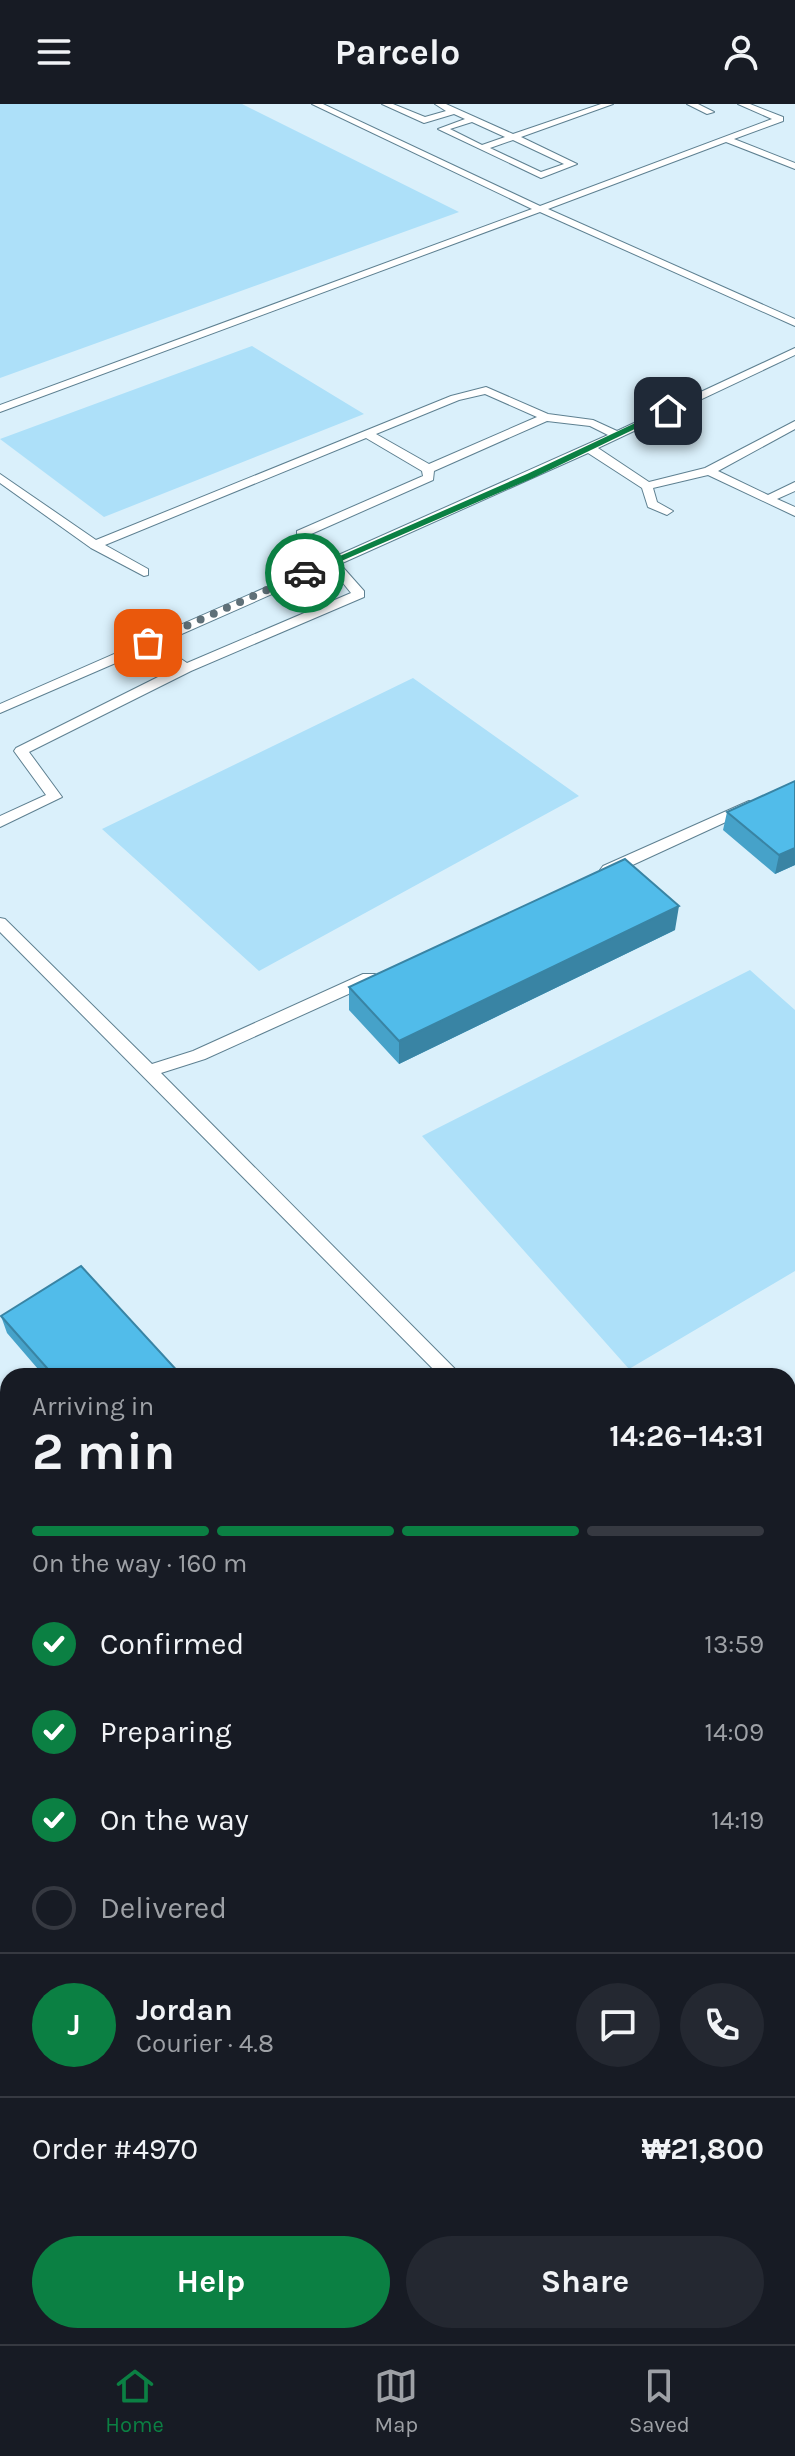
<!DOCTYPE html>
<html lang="en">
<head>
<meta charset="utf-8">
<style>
	:root { --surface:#171b24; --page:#242831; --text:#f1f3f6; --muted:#9ea1a6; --line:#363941; --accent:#0b8043 }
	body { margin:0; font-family:Karla,sans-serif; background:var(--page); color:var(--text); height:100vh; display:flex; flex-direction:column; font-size:30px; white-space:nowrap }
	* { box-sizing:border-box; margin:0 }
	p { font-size:26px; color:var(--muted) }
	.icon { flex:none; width:44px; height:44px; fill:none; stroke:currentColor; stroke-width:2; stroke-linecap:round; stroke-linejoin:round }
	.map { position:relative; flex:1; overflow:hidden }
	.panel { position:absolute; left:0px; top:1264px; width:796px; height:976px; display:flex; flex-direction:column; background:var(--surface); border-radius:24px 24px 0 0; box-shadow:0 2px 6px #0004 }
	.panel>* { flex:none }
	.pin { position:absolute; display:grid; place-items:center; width:68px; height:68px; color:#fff; margin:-34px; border-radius:16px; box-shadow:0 4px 12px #0006 }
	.courier { position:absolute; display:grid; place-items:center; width:80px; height:80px; margin:-40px; border:6px solid #0b8043; border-radius:50%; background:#fff; color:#222; box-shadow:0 2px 10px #0007 }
	.overview em { font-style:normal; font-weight:700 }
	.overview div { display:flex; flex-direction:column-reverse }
	.overview { display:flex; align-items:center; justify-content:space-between; height:136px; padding:0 32px }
	h1 { font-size:52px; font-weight:700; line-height:60px }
	.bar { display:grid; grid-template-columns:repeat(4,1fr); gap:12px 8px; align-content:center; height:96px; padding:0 32px }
	.bar i { height:10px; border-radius:6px; background:var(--line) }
	.bar .on { background:var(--accent) }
	.bar p { grid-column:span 4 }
	.line { display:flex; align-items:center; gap:20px; padding:0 32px; border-top:2px solid var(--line) }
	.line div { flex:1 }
	.round { display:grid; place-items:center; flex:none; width:84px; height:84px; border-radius:42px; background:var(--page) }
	ol { padding:0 32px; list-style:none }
	li { display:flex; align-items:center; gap:24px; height:88px }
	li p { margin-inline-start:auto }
	li .icon { padding:8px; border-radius:50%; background:var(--accent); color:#fff; stroke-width:4 }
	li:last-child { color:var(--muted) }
	li i { width:44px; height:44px; border:4px solid var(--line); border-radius:50% }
	.action { display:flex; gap:16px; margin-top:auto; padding:16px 32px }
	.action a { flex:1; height:92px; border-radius:48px; background:var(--accent); color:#fff; font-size:32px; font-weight:700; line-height:92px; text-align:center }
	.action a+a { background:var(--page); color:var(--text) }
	header { display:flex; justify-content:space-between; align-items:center; height:104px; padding:0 32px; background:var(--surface); font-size:36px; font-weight:700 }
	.tab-bar { display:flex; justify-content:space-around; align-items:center; height:112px; border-top:2px solid var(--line); background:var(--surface); font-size:22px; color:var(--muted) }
	.tab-bar a { display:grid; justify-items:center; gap:4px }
	.tab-bar .on { color:var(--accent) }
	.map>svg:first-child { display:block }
	.green { fill:#ade0f9 }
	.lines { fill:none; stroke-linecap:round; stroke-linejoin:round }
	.lane-casing { stroke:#5e8091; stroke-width:2 }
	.lane { fill:#fff; fill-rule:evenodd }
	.wall { fill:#46a2c9 }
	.shaded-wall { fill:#3984a4 }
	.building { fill:#51bcea; stroke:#3984a4; stroke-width:2 }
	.route { fill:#0b8043 }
	.done { stroke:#5f7078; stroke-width:8; stroke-dasharray:0 14.4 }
</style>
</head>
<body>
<header><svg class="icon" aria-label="menu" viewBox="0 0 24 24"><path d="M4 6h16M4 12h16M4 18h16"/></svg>Parcelo<svg class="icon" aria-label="person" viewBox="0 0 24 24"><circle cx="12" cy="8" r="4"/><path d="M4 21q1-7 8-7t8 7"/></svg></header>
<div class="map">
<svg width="795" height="2240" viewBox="0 0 795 2240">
	<rect width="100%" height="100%" fill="#daf0fb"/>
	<path class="green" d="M0 0H242L459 108 0 274Z
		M252 242 364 310 104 413 0 335Z
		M413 574 579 692 259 867 102 725Z
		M750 866 795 906V1167L629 1265 422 1032Z"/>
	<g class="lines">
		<g class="lane-casing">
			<path id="lane" d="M312 0H323L540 102 772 15 738 0H750L783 13V17L734 35 795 59V65L726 38 548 105 795 215V222L540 108 0 308V301L532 105Z
				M382 0H393L425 13 446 7 435 0H446L513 30 601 0H613L521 33 577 60 541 74 438 25 465 15 454 10 424 19ZM472 18 505 33 482 41 450 25ZM513 36 564 60 541 68 490 44Z
				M687 0H698L714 8 707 10Z
				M795 244V251L598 344 649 378 705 364 795 317V325L718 367 768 391 795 378V387L777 395 795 403V412L708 371 653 384 657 398 673 407 667 411 648 403 642 384 588 349 340 460 364 487V493L191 567 29 648 62 693 0 723V712L46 691 14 647 16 644 176 564 148 545 0 609V600L324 458 297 433V427L423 372 422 367 366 334 105 441 148 465V471L144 472 91 444 0 379V370L96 436 451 292 486 283 548 310 593 316 617 327ZM485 290 537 313 429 360 376 330 459 296ZM547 317 590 322 608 331 334 453 309 431 433 376 434 367ZM331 464 351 489 187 559 159 540Z
				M749 697 754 699V705L613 770H603L600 766 603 762Z
				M0 814 5 815 152 960 193 947 363 870H375L377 874 375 878 205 955 161 969 462 1272H440L0 828Z
				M795 1313V1331L788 1334V1315Z
				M8 1869V1896L0 1899V1872Z
				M788 2076 795 2079V2119L788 2116Z"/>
		</g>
		<use href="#lane" class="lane"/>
	</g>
	<path class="wall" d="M795 677V761L775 770 723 726 727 708Z
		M675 826 399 960 349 906V883Z
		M1 1212 182 1272H44L7 1229Z"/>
	<path class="shaded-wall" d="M795 744V761L775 770 779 751Z
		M679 802 675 826 399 960V937Z
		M8 1388V1412L0 1418V1393Z
		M8 1596V1615L2 1619 0 1614V1602Z
		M8 2163V2177L0 2183V2169Z"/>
	<path class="building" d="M795 677V744L779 751 727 708Z
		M625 755 679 802 399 937 349 883Z
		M81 1162 182 1272H54L1 1212Z
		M0 1297 8 1307V1388L0 1393Z
		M8 1530V1596L0 1602V1535Z
		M8 1931V2163L0 2169V1936Z"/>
	<path class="route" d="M665 305 672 307 533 374 309 471 301 469 527 370Z"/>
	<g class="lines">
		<path class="done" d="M148 539 305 469"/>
	</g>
</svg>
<div class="pin" style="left:148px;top:539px;background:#ea580c"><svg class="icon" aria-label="bag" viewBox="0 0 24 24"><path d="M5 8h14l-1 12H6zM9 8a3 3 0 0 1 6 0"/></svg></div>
<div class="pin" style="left:668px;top:307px;background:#1f2937"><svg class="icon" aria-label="home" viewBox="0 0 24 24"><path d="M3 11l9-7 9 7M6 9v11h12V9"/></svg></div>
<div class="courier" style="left:305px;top:469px"><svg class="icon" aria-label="car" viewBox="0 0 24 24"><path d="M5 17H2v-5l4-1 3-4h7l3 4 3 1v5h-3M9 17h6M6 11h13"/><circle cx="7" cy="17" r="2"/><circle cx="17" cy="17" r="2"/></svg></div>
<section class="panel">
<div class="overview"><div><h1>2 min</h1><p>Arriving in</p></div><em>14:26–14:31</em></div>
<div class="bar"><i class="on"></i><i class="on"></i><i class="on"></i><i></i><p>On the way · 160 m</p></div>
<ol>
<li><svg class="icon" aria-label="check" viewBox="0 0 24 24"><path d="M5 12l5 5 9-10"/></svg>Confirmed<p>13:59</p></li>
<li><svg class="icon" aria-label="check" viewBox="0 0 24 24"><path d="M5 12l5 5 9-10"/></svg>Preparing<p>14:09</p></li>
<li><svg class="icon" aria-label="check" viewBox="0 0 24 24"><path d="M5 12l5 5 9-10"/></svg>On the way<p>14:19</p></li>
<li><i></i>Delivered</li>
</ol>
<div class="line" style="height:144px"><b class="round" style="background:var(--accent);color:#fff">J</b><div><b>Jordan</b><p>Courier · 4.8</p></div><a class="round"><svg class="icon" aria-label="chat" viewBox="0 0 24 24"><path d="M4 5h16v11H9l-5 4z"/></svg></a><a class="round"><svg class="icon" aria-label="phone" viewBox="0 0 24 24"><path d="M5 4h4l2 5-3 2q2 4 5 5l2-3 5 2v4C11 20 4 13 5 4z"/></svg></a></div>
<div class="line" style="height:104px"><div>Order #4970</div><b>₩21,800</b></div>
<div class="action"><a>Help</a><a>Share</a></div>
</section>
</div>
<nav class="tab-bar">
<a class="on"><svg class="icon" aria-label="home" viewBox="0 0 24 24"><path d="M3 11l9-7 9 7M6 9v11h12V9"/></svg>Home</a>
<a><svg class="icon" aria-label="map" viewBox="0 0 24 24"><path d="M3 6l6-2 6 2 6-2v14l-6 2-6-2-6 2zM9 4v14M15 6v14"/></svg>Map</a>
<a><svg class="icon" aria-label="saved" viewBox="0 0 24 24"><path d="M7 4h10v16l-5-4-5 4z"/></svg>Saved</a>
</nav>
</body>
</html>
